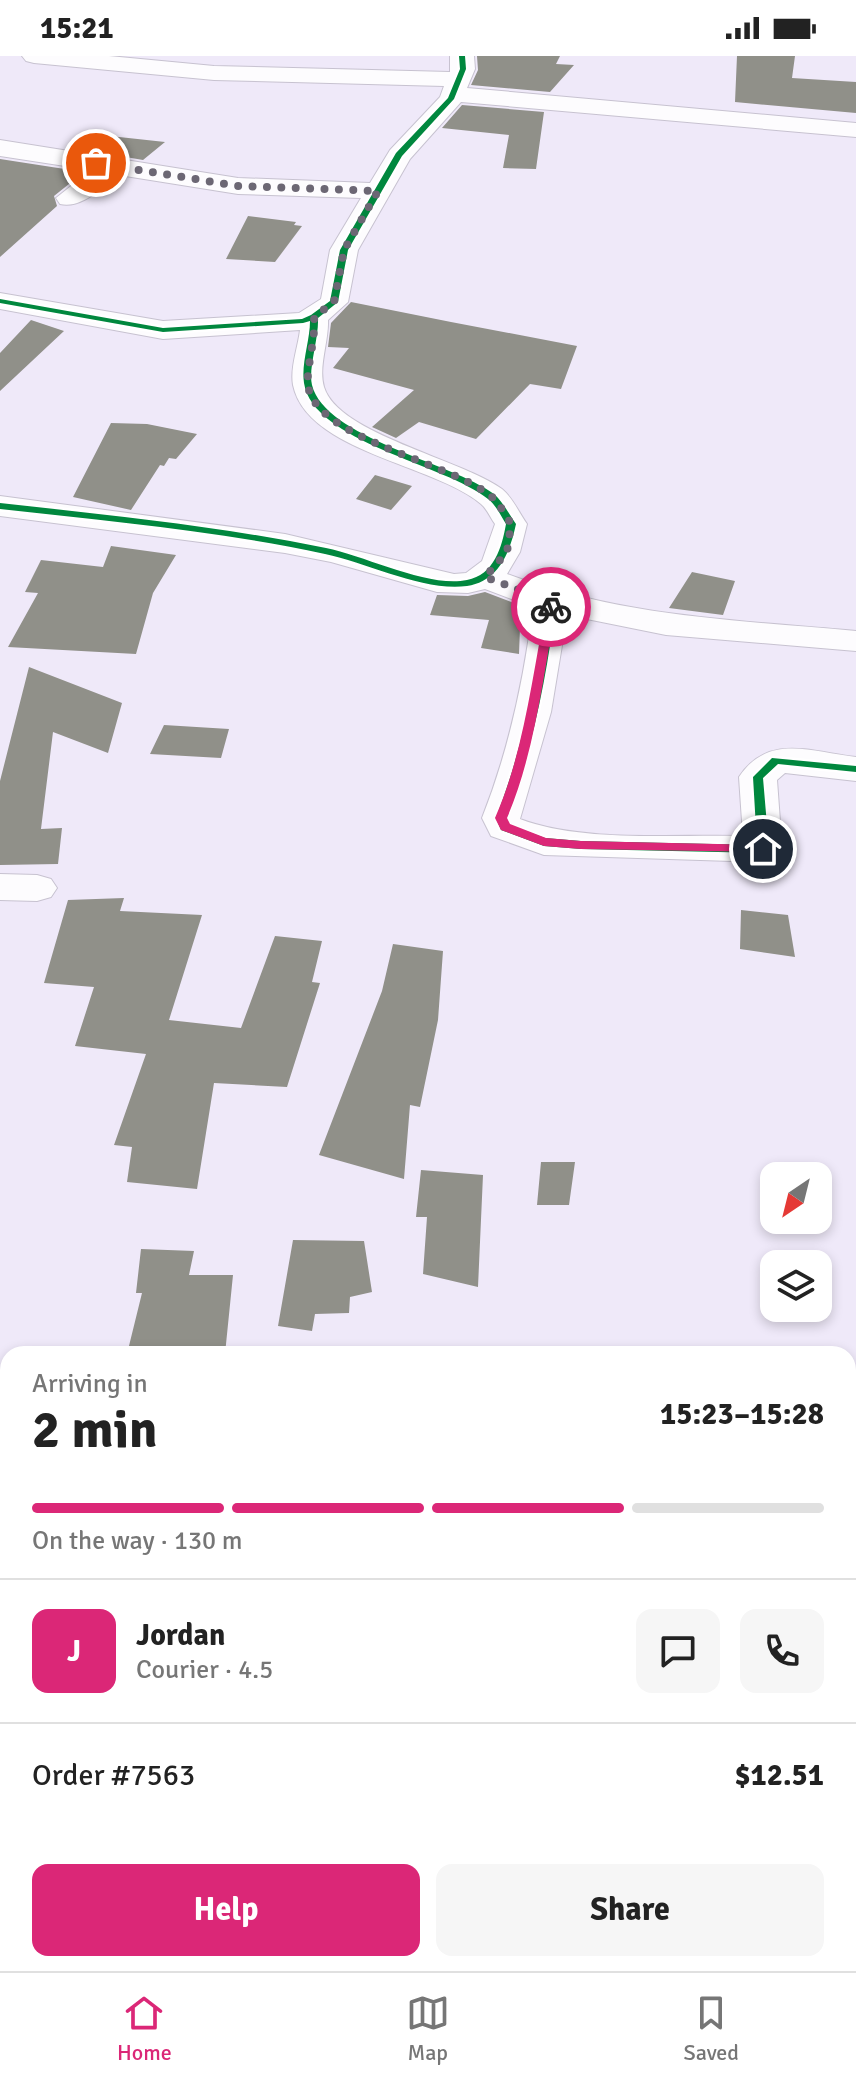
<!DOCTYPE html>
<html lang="en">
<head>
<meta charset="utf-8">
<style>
	:root { --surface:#fff; --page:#f6f6f6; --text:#222; --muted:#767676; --line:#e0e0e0; --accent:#db2777 }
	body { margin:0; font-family:Signika,sans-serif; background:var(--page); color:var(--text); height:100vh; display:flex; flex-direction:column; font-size:30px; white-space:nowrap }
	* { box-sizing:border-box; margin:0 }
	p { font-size:26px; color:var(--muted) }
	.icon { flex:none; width:44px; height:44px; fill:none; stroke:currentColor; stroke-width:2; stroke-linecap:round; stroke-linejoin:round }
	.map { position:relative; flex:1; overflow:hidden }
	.drawer { position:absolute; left:0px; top:1290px; width:856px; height:626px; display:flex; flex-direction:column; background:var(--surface); border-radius:24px 24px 0 0; box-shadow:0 4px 12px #0003 }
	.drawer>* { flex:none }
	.needle { width:52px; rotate:215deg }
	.tools { position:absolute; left:760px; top:1106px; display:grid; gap:16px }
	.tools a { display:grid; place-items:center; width:72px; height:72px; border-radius:16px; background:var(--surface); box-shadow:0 4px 12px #0003; font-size:40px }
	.pin { position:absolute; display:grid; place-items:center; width:68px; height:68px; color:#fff; margin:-34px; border:4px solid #fff; border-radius:50%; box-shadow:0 2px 8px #0007 }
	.courier { position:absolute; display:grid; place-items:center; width:80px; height:80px; margin:-40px; border:6px solid #db2777; border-radius:50%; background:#fff; color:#222; box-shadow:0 2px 10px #0007 }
	.overview em { font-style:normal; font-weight:800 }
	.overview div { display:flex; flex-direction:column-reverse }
	.overview { display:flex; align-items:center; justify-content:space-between; height:136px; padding:0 32px }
	h1 { font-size:52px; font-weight:800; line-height:60px }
	.bar { display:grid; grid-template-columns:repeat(4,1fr); gap:12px 8px; align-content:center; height:96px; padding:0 32px }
	.bar i { height:10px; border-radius:6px; background:var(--line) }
	.bar .selected { background:var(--accent) }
	.bar p { grid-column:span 4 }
	.line { display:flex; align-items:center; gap:20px; padding:0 32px; border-top:2px solid var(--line) }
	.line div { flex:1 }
	.round { display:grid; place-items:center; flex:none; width:84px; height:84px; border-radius:16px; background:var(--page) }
	.button { display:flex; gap:16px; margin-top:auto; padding:16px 32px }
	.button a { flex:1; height:92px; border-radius:16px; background:var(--accent); color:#fff; font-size:32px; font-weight:800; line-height:92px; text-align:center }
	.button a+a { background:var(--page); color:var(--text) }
	.status { display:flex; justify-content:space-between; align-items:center; height:56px; padding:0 40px; background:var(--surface); direction:ltr }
	.status svg { height:22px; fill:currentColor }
	.dock { display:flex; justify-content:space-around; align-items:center; height:112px; border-top:2px solid var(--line); background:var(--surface); font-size:22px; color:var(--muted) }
	.dock a { display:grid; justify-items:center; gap:4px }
	.dock .selected { color:var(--accent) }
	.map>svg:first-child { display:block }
	.building { fill:#909089 }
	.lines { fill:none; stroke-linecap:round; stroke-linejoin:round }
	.minor-casing { stroke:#c7c2d0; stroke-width:2 }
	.minor { fill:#fdfcfe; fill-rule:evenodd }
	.cycleway-casing { stroke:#fff; stroke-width:5 }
	.cycleway { fill:#00873e; fill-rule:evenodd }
	.route { fill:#db2777 }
	.done { stroke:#6c6774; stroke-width:8; stroke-dasharray:0 14.4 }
</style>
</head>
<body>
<div class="status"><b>15:21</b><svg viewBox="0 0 49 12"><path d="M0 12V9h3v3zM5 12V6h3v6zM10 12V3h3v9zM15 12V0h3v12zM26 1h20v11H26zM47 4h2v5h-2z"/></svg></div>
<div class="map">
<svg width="856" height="1915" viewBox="0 0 856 1915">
	<rect width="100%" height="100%" fill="#efe9f9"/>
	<path class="building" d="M477 0H560L556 8 574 9 550 36 471 29 478 14Z
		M737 0H795L792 22 856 26V57L735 46Z
		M462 49 544 56 536 113 503 112 509 79 442 72Z
		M110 80 165 86 143 104 97 96Z
		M0 103 84 116 54 140 57 150 0 201Z
		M248 160 296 166 294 169 302 170 275 206 226 203Z
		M351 246 451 266 577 290 561 333 530 328 476 383 419 366 396 382 372 371 414 334 333 312 349 292 328 291 331 267Z
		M31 264 64 275 0 335V297Z
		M111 367 147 368 197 378 176 403 169 402 164 410 160 409 131 454 73 441Z
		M375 419 412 430 391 454 356 443Z
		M111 490 176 499 153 537 136 598 8 591 38 537 25 536 41 504 103 511Z
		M692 516 735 525 723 559 669 552Z
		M485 536 530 553 527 572 520 571 519 598 481 592 489 564 430 559 437 539 468 540Z
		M29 611 122 647 108 697 53 676 41 773 62 772 58 808 0 809V725Z
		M164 669 229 673 221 702 150 698Z
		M124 842 120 855 202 859 169 964 241 972 275 880 322 885 312 926 320 927 287 1031 214 1027 197 1133 127 1126 132 1091 114 1089 146 998 75 990 94 931 44 927 68 844Z
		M741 854 788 859 795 901 740 893Z
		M393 888 443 895 438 964 420 1051 410 1049 404 1123 319 1099 382 935Z
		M541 1106H575L569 1149H537Z
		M421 1114 483 1119 478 1231 423 1218 427 1161H416Z
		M293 1184 364 1185 372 1236 350 1241 349 1257 315 1258 312 1275 278 1270Z
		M141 1193 194 1195 189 1219H233L225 1298H127L142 1237H136Z"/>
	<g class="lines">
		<g class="minor-casing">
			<path id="minor" d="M22 0H109L214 10 450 16V0H474L475 13 467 32 856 67V81L461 46 410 103 358 194 348 246 328 264C329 285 318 311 324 331 338 378 461 403 502 433 513 442 519 457 527 468L520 496 507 518C622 561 735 564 856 575V595L666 579 567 559 551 656 520 763C583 787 675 778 743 780L739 721C768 677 811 696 856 701V725L785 717 777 724 782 793 777 802 763 806 544 799 491 780 482 762C509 694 524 623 533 551L485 533 468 537 437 536 331 506 285 497 0 460V440L285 478 454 518 466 517 482 505 495 468C490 461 487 453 481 448 434 408 307 396 293 329 290 312 298 291 300 274L163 283 0 253V237L163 265 299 257 321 243 330 194 361 142 238 138 119 119C102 131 82 153 60 148L56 142 91 114 0 100V84L238 122 370 127 390 94 440 41 444 30 214 24 34 7 26 5Z
				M0 818 37 819 51 823 57 832 51 841 37 845 0 844Z
				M0 1354 8 1356V1400L0 1398Z
				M848 1467 856 1469V1515L848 1513Z"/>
		</g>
		<use href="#minor" class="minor"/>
		<g class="cycleway-casing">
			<path id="cycleway" d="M459 0H465L466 13 454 43 402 100 348 194 338 246 318 262C319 282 308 313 312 329 325 382 451 406 494 438 503 446 509 458 516 468 510 496 499 525 467 530 424 536 368 507 325 498 218 475 109 465 0 453V447C109 459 218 470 326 492 366 500 428 532 467 524 494 519 502 491 506 468 501 460 496 449 488 443 445 408 313 386 304 327 301 307 310 285 310 265L303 267 163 276 0 247V243L163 272 302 263 311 259 330 245 340 194 396 97 448 42 460 13Z
				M551 543 556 546C547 620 533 692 506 762L509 769 545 782 581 785 757 789 753 721 772 702 856 710V716L778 708 763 722 769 793 763 797 581 793 544 790 501 774 496 762C523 692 537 620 546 546Z"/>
		</g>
		<use href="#cycleway" class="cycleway"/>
	</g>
	<path class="route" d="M551 548 556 551C543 621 535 696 507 762L510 768 546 782 581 785 763 789 769 793 768 796 581 793 544 790 501 774 495 762C524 696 532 621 546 551Z"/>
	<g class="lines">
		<path class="done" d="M96 107 238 130 378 135 344 194 334 246 314 261C316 284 306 312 308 329 314 383 455 407 493 442 500 449 506 460 511 468L507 496 485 521 551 546V551"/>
	</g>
</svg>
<div class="tools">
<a><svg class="needle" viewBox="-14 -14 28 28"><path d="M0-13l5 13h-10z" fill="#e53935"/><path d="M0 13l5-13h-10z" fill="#767676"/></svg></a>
<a><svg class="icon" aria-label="layers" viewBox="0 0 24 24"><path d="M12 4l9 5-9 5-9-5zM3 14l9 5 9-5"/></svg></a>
</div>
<div class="pin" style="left:96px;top:107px;background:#ea580c"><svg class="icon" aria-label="bag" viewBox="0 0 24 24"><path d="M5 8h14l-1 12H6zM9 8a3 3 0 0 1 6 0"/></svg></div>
<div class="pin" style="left:763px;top:793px;background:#1f2937"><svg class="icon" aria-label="home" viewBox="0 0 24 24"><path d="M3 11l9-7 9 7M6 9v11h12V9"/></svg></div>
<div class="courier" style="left:551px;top:551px"><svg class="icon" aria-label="bike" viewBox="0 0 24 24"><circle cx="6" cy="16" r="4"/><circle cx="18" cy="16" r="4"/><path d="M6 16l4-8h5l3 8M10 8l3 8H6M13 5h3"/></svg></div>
<section class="drawer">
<div class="overview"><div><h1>2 min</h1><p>Arriving in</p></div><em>15:23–15:28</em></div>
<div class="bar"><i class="selected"></i><i class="selected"></i><i class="selected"></i><i></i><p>On the way · 130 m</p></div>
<div class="line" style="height:144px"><b class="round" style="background:var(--accent);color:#fff">J</b><div><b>Jordan</b><p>Courier · 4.5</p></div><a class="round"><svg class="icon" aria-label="chat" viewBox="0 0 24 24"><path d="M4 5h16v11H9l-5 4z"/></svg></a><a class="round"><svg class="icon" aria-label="phone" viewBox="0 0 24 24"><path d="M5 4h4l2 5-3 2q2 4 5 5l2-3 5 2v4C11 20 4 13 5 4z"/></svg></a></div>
<div class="line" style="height:104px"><div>Order #7563</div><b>$12.51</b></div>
<div class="button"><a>Help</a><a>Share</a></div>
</section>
</div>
<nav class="dock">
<a class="selected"><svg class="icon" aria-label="home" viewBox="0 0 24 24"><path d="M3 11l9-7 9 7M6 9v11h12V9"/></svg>Home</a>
<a><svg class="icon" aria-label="map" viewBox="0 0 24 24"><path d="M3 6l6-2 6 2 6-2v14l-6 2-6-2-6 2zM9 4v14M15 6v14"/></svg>Map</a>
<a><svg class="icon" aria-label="saved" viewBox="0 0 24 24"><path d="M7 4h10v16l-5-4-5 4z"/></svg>Saved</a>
</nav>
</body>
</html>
